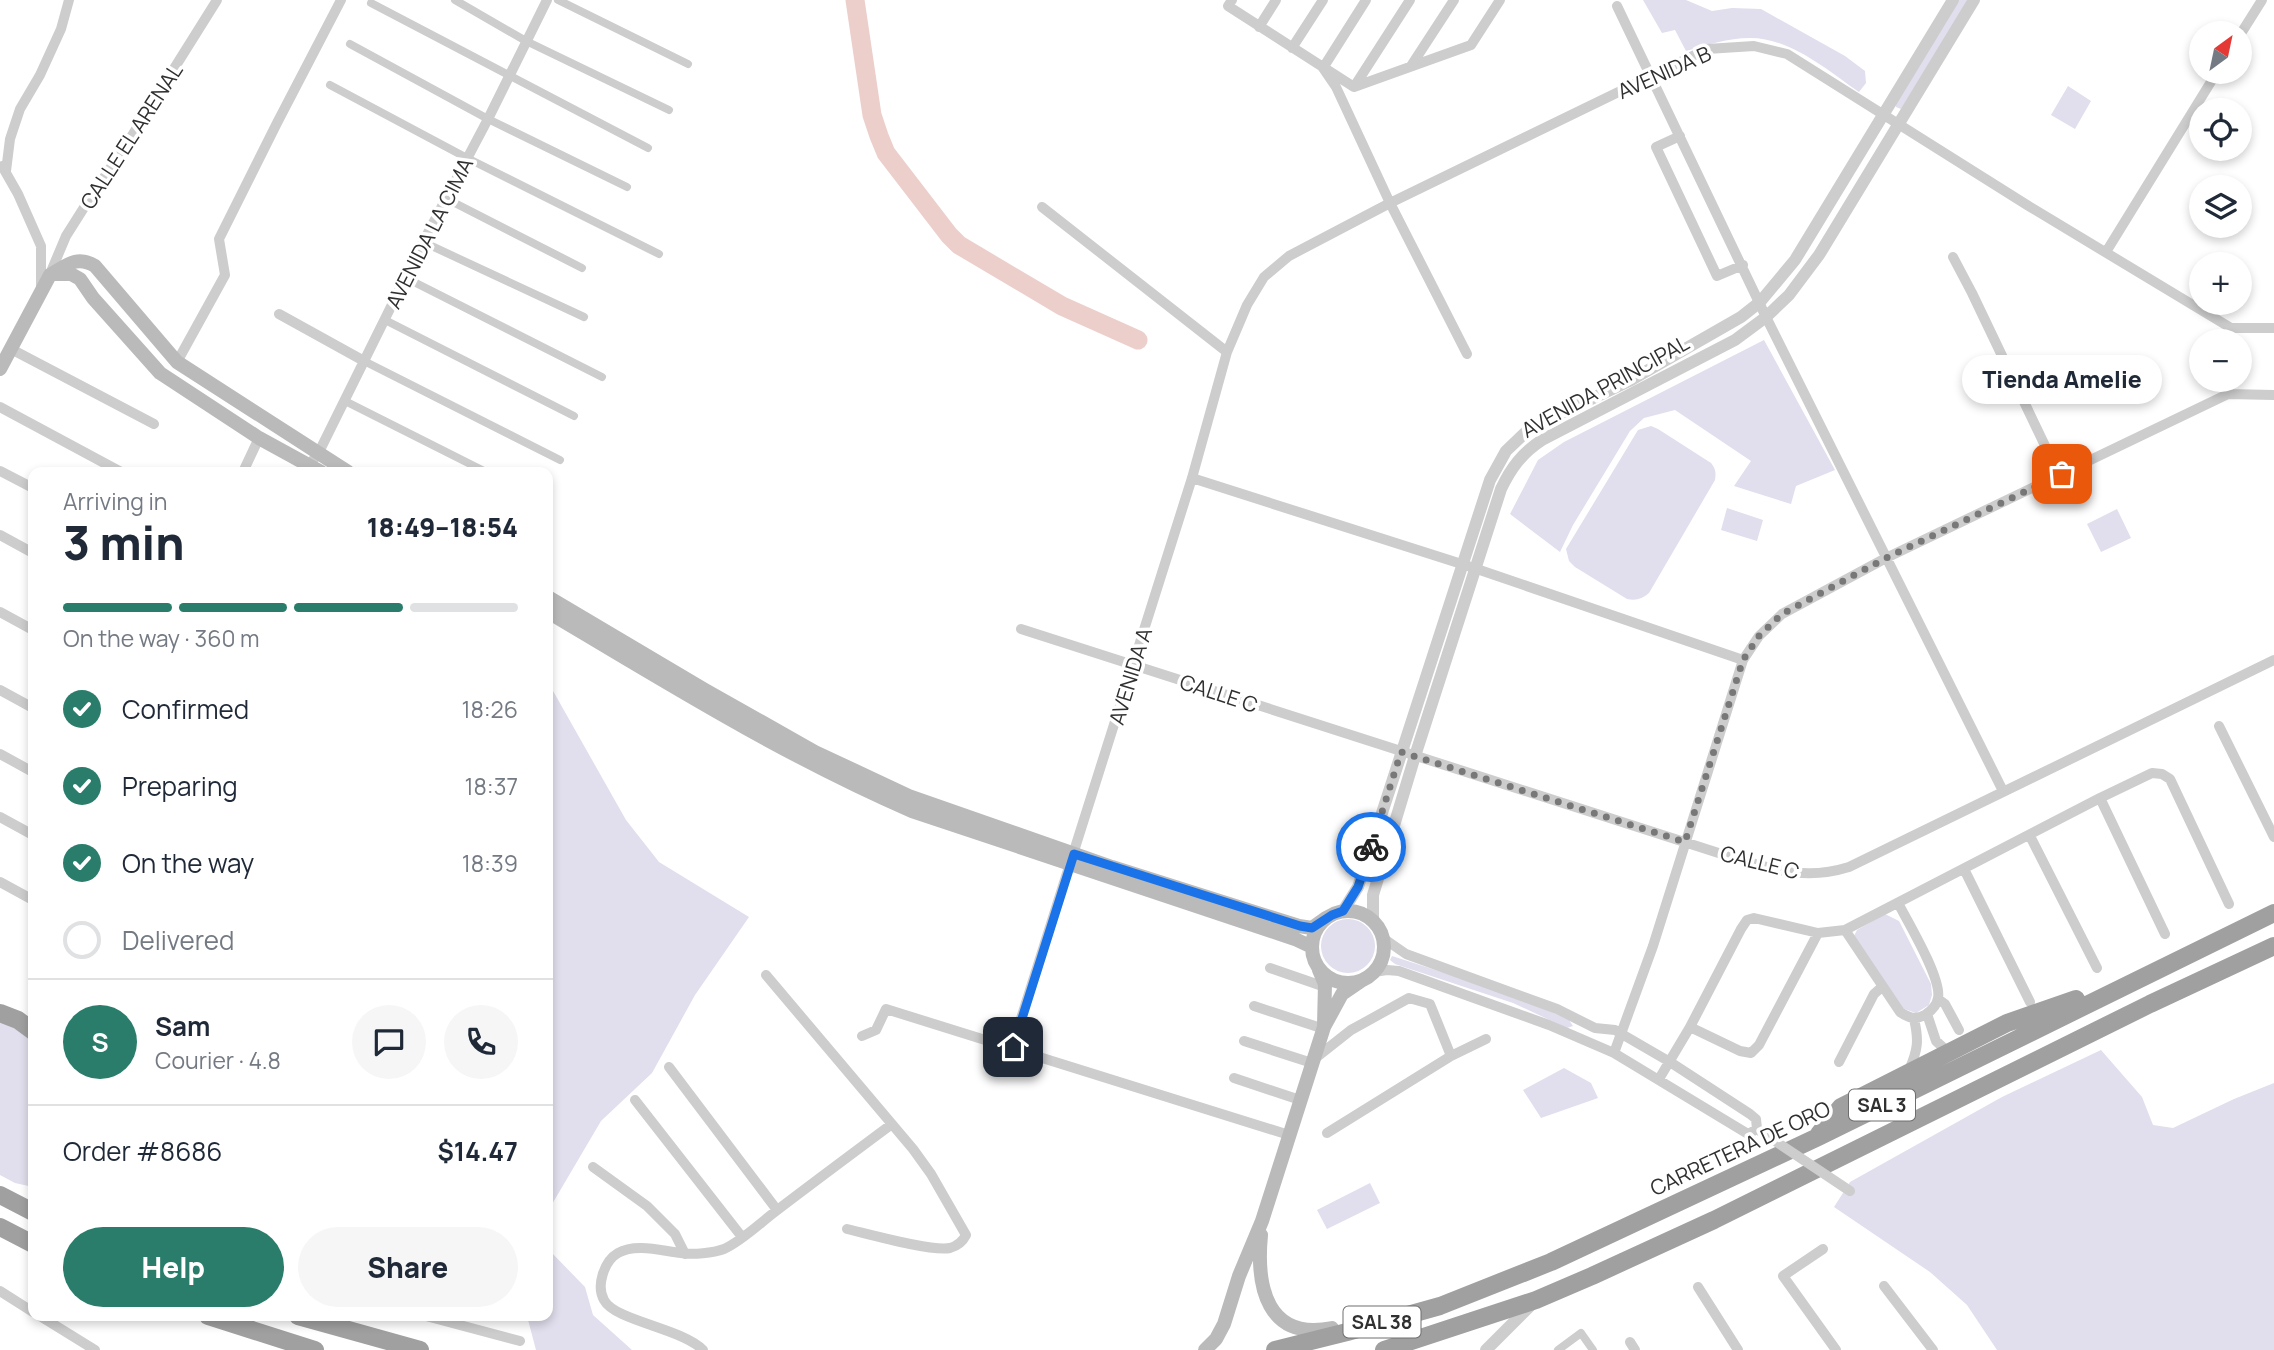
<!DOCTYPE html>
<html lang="en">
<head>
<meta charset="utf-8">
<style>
	:root { --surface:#fff; --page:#f6f6f7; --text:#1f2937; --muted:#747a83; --line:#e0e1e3; --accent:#297d6a }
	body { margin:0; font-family:Manrope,sans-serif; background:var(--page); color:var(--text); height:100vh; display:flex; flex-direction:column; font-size:26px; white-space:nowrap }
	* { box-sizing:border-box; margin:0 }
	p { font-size:23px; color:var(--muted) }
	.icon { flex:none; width:38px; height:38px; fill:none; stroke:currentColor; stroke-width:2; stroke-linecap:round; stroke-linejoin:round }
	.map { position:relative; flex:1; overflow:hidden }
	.sheet { position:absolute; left:28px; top:467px; width:525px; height:854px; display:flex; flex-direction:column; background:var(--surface); border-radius:14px; box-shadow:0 4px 10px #0003 }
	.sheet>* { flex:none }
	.needle { width:46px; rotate:33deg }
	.buttons { position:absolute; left:2189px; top:21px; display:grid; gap:14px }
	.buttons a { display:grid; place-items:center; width:63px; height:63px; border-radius:50%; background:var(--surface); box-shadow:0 4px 10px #0003; font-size:35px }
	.pin { position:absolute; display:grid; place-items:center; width:60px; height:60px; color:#fff; margin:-30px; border-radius:14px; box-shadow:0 4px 10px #0006 }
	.courier { position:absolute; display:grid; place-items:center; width:70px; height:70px; margin:-35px; border:5px solid #1a73e8; border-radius:50%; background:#fff; color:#222; box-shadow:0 2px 9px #0007 }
	.bubble { position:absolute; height:49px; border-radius:24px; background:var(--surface); box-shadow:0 4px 10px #0003; font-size:23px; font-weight:800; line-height:49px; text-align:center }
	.summary em { font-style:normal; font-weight:800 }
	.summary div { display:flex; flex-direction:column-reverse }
	.summary { display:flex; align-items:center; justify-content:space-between; height:119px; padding:0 35px }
	h1 { font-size:46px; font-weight:800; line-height:52px }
	.bar { display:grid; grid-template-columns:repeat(4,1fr); gap:10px 7px; align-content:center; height:84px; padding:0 35px }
	.bar i { height:9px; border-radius:5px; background:var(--line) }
	.bar .current { background:var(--accent) }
	.bar p { grid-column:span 4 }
	.line { display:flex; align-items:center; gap:18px; padding:0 35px; border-top:2px solid var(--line) }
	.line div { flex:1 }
	.round { display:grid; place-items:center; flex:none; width:74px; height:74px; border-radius:37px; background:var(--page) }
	ol { padding:0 35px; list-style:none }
	li { display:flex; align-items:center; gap:21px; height:77px }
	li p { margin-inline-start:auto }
	li .icon { padding:7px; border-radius:50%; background:var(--accent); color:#fff; stroke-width:4 }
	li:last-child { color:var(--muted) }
	li i { width:38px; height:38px; border:4px solid var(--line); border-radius:50% }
	.button { display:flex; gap:14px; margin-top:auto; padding:14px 35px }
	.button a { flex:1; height:80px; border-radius:42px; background:var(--accent); color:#fff; font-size:28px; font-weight:800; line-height:80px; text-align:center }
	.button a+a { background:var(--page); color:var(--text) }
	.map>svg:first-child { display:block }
	.green { fill:#e1deed }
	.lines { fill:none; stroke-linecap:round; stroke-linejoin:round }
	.river { stroke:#eccfcb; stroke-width:19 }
	.pedestrian { stroke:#cdcdcd; stroke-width:8 }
	.minor { stroke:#cdcdcd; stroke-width:10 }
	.tertiary { stroke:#cdcdcd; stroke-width:12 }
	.secondary { stroke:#bababa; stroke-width:14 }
	.trunk { stroke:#a0a0a0; stroke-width:18 }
	.minor-bridge { stroke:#cdcdcd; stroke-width:10 }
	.done { stroke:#787878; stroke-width:7; stroke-dasharray:0 12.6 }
	.route { stroke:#1a73e8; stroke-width:9 }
	.labels { text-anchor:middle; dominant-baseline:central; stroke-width:7; stroke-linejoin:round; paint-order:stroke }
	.shield { fill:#fff; stroke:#6e6e6e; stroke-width:2 }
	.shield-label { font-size:19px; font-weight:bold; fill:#303030 }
	.street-label { font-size:21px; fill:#303030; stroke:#fff }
</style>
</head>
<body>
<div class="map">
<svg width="2274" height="1350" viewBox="0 0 2274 1350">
	<rect width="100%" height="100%" fill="#fff"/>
	<path class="green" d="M1643 0H1686L1712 11 1732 8 1761 9 1845 56 1865 71 1866 83 1859 92C1827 70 1791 38 1750 38 1728 38 1707 45 1686 51L1675 30 1662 33Z
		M1958 0H1970L1901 109 1896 107 1895 104Z
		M2068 86 2091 101 2075 129 2051 115Z
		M1764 340 1835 470 1796 486 1791 504 1734 486 1751 461 1675 410 1644 418 1630 431 1573 525 1560 552 1510 514 1538 460 1564 442Z
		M1651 426 1658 429 1711 463C1716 469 1716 473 1715 480L1649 593C1642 599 1636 601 1627 599L1575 567 1569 561 1566 549 1638 430Z
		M1727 508 1763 520 1757 541 1721 530Z
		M2117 509 2131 538 2101 552 2087 524Z
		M548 682 626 820 659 862 749 917 695 995 652 1073 601 1121 548 1211Z
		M1885 914 1899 921 1931 984 1932 995 1929 1005 1916 1013 1901 1008 1853 938 1857 930Z
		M1321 946a27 27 0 1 1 54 0a27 27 0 1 1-54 0Z
		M1392 956 1516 996 1569 1020 1573 1026 1567 1028 1513 1003 1395 964 1390 960Z
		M0 1021 30 1036 33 1040V1187L15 1183 0 1175Z
		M2101 1050 2142 1097 2153 1125 2173 1128 2234 1099 2274 1083V1350H1997L1967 1305 1930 1272 1834 1207 1850 1182 2002 1097Z
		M1564 1068 1591 1083 1598 1098 1541 1118 1523 1090Z
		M1370 1183 1380 1203 1327 1229 1317 1210Z
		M548 1249 585 1287 593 1315 632 1350H536L527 1316H548Z"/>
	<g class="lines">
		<path class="river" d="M855 0 872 115 879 136 886 153 949 235 959 245 1062 306 1138 340"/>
		<path class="pedestrian" d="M455 0 526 41 669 110
			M558 0 688 64
			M371 3 648 148
			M350 44 488 119 627 187
			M330 85 467 158 659 254
			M447 199 582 268
			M423 242 584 317
			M406 278 602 377
			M385 320 574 416
			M364 361 560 460
			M345 401 486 472
			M1558 1350 1581 1333 1593 1350"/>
		<path class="minor" d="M1232 0 1228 6 1354 87
			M1366 0 1323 68 1336 87 1390 203 1467 354
			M1617 6 1766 317 2003 791
			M1259 27 1276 0
			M2240 35 2262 0
			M1292 48 1323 0
			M1411 66 1454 0
			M1354 87 1471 45 1500 0
			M1354 87 1410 0
			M1680 136 1656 147 1717 276 1743 265
			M2 166 18 194 41 246V289
			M6 171 10 139 20 109 40 75 61 29 69 0
			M1042 207 1227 352
			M2106 252 2217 72
			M1953 257 1972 293 2059 475
			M50 274 66 236 85 206 133 134 217 0
			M279 314 364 361
			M2231 328H2274
			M2230 341 2231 328
			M11 349 154 424
			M177 362 225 275 219 239 277 123 341 0
			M2229 380 2228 394 2274 395
			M0 407 121 472
			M309 465 318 454 423 242 488 119 547 0
			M0 471 33 488
			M243 472 259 438
			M1192 478 1471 567 1743 660
			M0 535 33 553
			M0 612 33 630
			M1021 629 1731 857C1774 869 1804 881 1849 867L2274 660
			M0 690 33 708
			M2219 726 2274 837
			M0 754 33 772
			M2100 798 2165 934
			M0 817 33 835
			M2030 836 2097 968
			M1964 869 2030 1002
			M0 882 33 900
			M1845 930 1900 1012C1909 1018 1915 1020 1925 1015 1931 1011 1937 1005 1938 998 1942 979 1908 922 1898 903
			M1270 968 1325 987
			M1374 972 1387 970 1399 971 1549 1025 1614 1053 1748 1134 1757 1129 1756 1119 1750 1114 1670 1062 1620 1033 1615 1030 1595 1028 1557 1009 1406 954 1383 938
			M766 975 913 1149 931 1174 966 1235C963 1241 957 1246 950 1248 932 1252 868 1234 847 1229
			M1938 999 1945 1004 1959 1030
			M1254 1006 1324 1029
			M1927 1014 1936 1041 1948 1052
			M1690 1027 1740 1051 1751 1053 1759 1045 1818 933
			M862 1036 876 1030 886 1009 1289 1135
			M1244 1041 1312 1063
			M1012 1047 1192 478 1227 352 1247 305 1264 277 1289 256 1390 203 1707 49 1754 46 1787 54 2027 205 2231 328
			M1614 1053 1653 946 1743 660 1759 636 1782 614 1886 558 2228 394
			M1313 1060 1351 1030 1409 998 1430 1004 1451 1056
			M1839 1062 1874 994 1882 987
			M669 1067 777 1210
			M1909 1070C1918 1050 1919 1040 1914 1019
			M1234 1078 1300 1100
			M1659 1079 1690 1027 1741 929 1747 920 1754 918 1818 933 1845 930 2100 798 2152 773 2162 774 2170 779 2229 904
			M635 1100 742 1237
			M1327 1133 1451 1056 1486 1039
			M593 1167 647 1206 675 1234 685 1254
			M1823 1249 1783 1276 1836 1350
			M1884 1286 1933 1350
			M1698 1287 1738 1350
			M0 1291 33 1312
			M40 1316 95 1350
			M426 1316 520 1341
			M1630 1342 1635 1350
			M703 1350C681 1328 615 1321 604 1300 596 1286 604 1261 618 1253 636 1243 662 1251 681 1253 693 1255 713 1253 724 1249 742 1241 760 1223 776 1211 814 1182 853 1153 892 1124"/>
		<path class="tertiary" d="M1343 911 1358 887 1490 480 1506 451 1530 428 1631 380 1741 317 1760 302 1795 260 1953 0
			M1373 920V895L1415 756 1501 489C1511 468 1522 453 1542 440L1735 340 1766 317 1789 295 1819 255 1974 0
			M1486 1350 1533 1303"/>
		<path class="secondary" d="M54 274H71L80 279 93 298 160 373 259 438 321 472
			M50 275C67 265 77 255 95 266L177 362 348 472
			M0 369 50 275
			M548 597 705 690 815 752 909 796 1112 867 1299 926 1312 928 1326 918
			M548 612C667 683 785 756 912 811L1295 939 1312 947
			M1312 947a36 36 0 1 1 72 0a36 36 0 1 1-72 0Z
			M1319 970 1325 984 1324 1025
			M1261 1235C1256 1287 1267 1341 1332 1328
			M1205 1350 1216 1339 1224 1324 1239 1276 1262 1221 1324 1027 1342 994 1361 981"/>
		<path class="trunk" d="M0 1013 18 1020 33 1031
			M1819 1134 1841 1107 2007 1023 2076 999
			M0 1195 33 1212
			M0 1227 33 1244
			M208 1316 315 1350
			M298 1316 420 1350
			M1275 1350 1347 1332 1440 1306 1551 1262 1818 1137 2274 913
			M1384 1350 1536 1300 1592 1276 1714 1220 2150 1004 2274 946"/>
		<path class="minor-bridge" d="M1757 1129 1850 1191"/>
	</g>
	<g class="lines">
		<path class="done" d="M1371 847 1401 752 1685 842 1743 660 1759 636 1782 614 1886 558 2062 474"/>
		<path class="route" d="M1013 1047 1074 854 1300 926 1312 928 1332 915 1343 911 1358 887 1371 847"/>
	</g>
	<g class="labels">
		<g class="shield">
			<rect x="1849" y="1089.5" width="66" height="31" rx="5"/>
			<rect x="1343.5" y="1306.5" width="77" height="31" rx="5"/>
		</g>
		<g class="shield-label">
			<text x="1882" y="1105">SAL 3</text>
			<text x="1382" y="1322">SAL 38</text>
		</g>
		<g class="street-label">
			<text transform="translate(1664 72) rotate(-24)">AVENIDA B</text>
			<text transform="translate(131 136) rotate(-57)">CALLE EL ARENAL</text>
			<text transform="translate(429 233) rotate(-63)">AVENIDA LA CIMA</text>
			<text transform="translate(1605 386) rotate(-29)">AVENIDA PRINCIPAL</text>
			<text transform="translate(1130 676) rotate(-73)">AVENIDA A</text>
			<text transform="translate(1219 693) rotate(18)">CALLE C</text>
			<text transform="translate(1760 862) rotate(14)">CALLE C</text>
			<text transform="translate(1740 1148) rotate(-25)">CARRETERA DE ORO</text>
		</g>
	</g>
</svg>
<div class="buttons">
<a><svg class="needle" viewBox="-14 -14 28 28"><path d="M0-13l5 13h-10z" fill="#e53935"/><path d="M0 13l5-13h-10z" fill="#747a83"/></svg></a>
<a><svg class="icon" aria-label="locate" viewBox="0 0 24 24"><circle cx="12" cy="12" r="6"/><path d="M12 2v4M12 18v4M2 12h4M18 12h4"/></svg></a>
<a><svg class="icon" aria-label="layers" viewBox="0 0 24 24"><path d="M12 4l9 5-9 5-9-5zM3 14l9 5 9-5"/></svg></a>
<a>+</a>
<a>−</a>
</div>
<div class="pin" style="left:2062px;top:474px;background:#ea580c"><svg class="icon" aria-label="bag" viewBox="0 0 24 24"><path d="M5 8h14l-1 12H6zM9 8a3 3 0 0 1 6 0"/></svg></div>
<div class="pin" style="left:1013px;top:1047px;background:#1f2937"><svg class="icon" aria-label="home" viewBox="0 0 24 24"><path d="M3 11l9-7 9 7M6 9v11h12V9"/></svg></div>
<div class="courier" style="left:1371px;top:847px"><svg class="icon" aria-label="bike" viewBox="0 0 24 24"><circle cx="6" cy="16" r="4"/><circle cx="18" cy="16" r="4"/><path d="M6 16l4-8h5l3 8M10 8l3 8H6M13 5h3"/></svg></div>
<div class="bubble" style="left:1962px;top:355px;width:200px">Tienda Amelie</div>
<section class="sheet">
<div class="summary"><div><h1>3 min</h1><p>Arriving in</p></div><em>18:49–18:54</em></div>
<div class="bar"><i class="current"></i><i class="current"></i><i class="current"></i><i></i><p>On the way · 360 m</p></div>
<ol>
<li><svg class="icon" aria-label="check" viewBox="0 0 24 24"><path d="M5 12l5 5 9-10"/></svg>Confirmed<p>18:26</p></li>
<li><svg class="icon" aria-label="check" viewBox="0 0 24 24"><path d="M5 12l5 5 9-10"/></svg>Preparing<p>18:37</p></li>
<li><svg class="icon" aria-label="check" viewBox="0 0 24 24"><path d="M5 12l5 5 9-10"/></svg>On the way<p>18:39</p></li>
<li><i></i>Delivered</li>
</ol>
<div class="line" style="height:126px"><b class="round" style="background:var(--accent);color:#fff">S</b><div><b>Sam</b><p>Courier · 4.8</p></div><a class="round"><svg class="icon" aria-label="chat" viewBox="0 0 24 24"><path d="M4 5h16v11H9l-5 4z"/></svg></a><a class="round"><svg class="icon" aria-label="phone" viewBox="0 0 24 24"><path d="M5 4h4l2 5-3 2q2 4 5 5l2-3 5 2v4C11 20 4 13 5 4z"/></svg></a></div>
<div class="line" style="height:91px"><div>Order #8686</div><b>$14.47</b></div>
<div class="button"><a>Help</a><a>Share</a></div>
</section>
</div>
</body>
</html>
